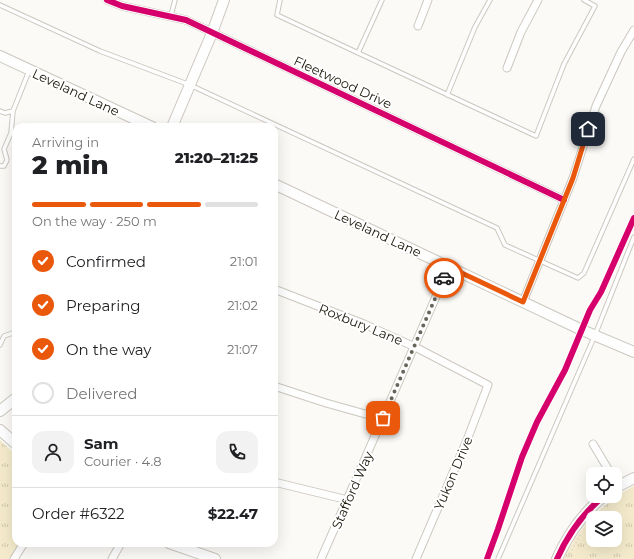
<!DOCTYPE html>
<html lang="en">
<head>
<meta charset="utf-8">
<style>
	:root { --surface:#fff; --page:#f2f2f2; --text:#202124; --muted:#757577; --line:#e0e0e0; --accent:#ea580c }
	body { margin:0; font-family:Montserrat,sans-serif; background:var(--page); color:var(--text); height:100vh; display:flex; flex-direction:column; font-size:15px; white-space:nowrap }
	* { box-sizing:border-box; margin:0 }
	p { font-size:13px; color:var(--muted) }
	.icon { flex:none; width:22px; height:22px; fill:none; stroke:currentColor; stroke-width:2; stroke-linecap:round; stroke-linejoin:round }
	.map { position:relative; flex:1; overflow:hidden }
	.sheet { position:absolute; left:12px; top:123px; width:266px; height:424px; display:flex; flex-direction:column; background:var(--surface); border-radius:12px; box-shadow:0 4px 16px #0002 }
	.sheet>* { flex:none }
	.controls { position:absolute; left:586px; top:467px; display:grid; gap:8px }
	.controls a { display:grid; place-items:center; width:36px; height:36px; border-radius:8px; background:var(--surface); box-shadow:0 4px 16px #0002; font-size:20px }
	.pin { position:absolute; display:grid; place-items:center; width:34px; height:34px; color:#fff; margin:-17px; border-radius:8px; box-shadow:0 2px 6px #0006 }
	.courier { position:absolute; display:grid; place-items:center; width:40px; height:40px; margin:-20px; border:3px solid #ea580c; border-radius:50%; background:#fff; color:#222; box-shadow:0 1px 5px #0007 }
	.overview em { font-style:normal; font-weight:800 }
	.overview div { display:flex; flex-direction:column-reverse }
	.overview { display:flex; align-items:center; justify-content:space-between; height:68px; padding:0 20px }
	h1 { font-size:26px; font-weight:800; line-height:30px }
	.bar { display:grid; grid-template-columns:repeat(4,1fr); gap:6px 4px; align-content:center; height:48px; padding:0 20px }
	.bar i { height:5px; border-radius:3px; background:var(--line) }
	.bar .current { background:var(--accent) }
	.bar p { grid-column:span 4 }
	.line { display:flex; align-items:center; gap:10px; padding:0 20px; border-top:1px solid var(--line) }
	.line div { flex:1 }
	.round { display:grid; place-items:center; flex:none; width:42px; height:42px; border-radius:12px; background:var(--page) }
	ol { padding:0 20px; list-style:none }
	li { display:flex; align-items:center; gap:12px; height:44px }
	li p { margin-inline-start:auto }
	li .icon { padding:4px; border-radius:50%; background:var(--accent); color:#fff; stroke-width:4 }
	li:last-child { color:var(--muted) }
	li i { width:22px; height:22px; border:2px solid var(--line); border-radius:50% }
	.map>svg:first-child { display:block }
	.park { fill:url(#park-tufts); fill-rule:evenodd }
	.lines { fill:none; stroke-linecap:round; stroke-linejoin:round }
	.lane-casing { stroke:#cbc8bf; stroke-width:5.5 }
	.street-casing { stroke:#cbc8bf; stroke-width:9 }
	.secondary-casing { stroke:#cbc8bf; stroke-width:12 }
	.path { stroke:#d7d7d6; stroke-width:1.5; stroke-dasharray:1 3; stroke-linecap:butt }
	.lane { stroke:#fffefe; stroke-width:3.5 }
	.street { stroke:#fffefe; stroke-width:7 }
	.secondary { stroke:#fffefe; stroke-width:10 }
	.cycleway-casing { stroke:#fff; stroke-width:8 }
	.cycleway { stroke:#d6006c; stroke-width:6 }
	.done { stroke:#68655b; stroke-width:4; stroke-dasharray:0 7.2 }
	.route { stroke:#ea580c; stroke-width:5 }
	.labels { text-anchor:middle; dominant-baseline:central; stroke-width:4; stroke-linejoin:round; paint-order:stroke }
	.street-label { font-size:13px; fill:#191507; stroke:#fff }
</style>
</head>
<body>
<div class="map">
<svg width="634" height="559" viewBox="0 0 634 559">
	<defs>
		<pattern id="park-tufts" width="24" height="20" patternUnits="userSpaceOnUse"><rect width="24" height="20" fill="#f5ebcc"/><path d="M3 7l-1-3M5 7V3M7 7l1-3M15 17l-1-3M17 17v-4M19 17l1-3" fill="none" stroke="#d1c9ae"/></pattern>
	</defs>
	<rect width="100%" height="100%" fill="#fcfaf6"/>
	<path class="park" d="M0 440 16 455V543H19L10 559H0Z
		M634 486V559H564C578 528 604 501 634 486ZM593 518H615V540H593Z"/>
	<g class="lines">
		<g class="lane-casing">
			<path id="lane" d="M280 0 277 15 536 136 564 64 595 6 584 0
				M0 5 100 51 190 85 497 228 505 245 578 278 584 273 634 159
				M171 15 175 0
				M358 53 382 0
				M447 95 475 27 490 0
				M0 111 5 113 13 111 29 71
				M0 166H4L7 160 4 149 11 133 13 111
				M0 345 4 336 16 332
				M498 559 595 335 634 237"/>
		</g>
		<g class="street-casing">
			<path id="street" d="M107 0 122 6 186 20 564 200
				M418 26 428 0
				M507 68 521 32 538 0
				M274 289 364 324 415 347 488 385 467 440 416 559
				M523 302 573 178 596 106 621 52 634 30
				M274 386 326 403 383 419
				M593 444 611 474
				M274 482 348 500
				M14 559 24 543
				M112 559 121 543
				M321 559 449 267"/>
		</g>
		<g class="secondary-casing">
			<path id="secondary" d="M0 56 152 127
				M172 127 212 33 224 0
				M274 184 582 330 634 352
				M0 411 16 398
				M0 430 16 444
				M615 488 634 478
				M169 543 215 559
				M557 559C568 534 583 513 604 496"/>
		</g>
		<path class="path" d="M568 557 581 534"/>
		<use href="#lane" class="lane"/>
		<use href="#street" class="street"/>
		<use href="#secondary" class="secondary"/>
		<g class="cycleway-casing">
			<path id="cycleway" d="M107 0 122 6 186 20 564 200
				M487 559 498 529 522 457 537 422 565 370 590 310 601 292 634 218
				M557 559C568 534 583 513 604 496"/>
		</g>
		<use href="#cycleway" class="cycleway"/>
	</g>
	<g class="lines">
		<path class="done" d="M383 418 444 278"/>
		<path class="route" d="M444 278 449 267 523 302 573 178 588 129"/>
	</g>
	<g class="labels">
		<g class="street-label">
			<text transform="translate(343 82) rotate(25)">Fleetwood Drive</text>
			<text transform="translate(76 92) rotate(25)">Leveland Lane</text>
			<text transform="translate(378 233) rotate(25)">Leveland Lane</text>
			<text transform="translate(361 324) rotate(22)">Roxbury Lane</text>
			<text transform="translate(453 473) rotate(-67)">Yukon Drive</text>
			<text transform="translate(352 490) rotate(-66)">Stafford Way</text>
		</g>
	</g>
</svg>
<div class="controls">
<a><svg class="icon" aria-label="locate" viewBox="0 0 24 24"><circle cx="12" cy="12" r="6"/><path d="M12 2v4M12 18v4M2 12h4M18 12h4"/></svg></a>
<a><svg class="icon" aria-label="layers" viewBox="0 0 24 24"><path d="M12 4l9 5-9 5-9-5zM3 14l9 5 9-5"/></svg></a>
</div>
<div class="pin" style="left:383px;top:418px;background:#ea580c"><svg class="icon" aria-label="bag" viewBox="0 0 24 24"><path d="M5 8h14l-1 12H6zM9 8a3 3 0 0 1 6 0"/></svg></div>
<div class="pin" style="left:588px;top:129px;background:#1f2937"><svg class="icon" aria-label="home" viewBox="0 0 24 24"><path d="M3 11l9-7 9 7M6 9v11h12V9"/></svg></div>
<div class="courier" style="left:444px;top:278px"><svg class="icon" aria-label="car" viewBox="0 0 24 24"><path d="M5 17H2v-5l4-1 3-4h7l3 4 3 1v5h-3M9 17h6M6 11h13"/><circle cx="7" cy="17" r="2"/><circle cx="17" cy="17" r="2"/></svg></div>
<section class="sheet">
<div class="overview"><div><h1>2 min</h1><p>Arriving in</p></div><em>21:20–21:25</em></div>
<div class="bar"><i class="current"></i><i class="current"></i><i class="current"></i><i></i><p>On the way · 250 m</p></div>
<ol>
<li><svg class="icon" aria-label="check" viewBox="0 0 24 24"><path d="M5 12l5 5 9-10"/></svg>Confirmed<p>21:01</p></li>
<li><svg class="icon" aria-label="check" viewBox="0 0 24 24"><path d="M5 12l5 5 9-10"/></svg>Preparing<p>21:02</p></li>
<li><svg class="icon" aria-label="check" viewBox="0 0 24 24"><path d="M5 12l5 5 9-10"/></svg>On the way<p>21:07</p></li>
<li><i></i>Delivered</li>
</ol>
<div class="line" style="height:72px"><a class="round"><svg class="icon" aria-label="person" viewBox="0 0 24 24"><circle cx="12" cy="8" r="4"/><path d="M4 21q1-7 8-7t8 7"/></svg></a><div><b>Sam</b><p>Courier · 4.8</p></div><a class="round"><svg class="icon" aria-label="phone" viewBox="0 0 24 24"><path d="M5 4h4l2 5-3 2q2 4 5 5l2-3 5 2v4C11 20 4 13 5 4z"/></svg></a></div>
<div class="line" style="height:52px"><div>Order #6322</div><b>$22.47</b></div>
</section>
</div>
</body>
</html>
